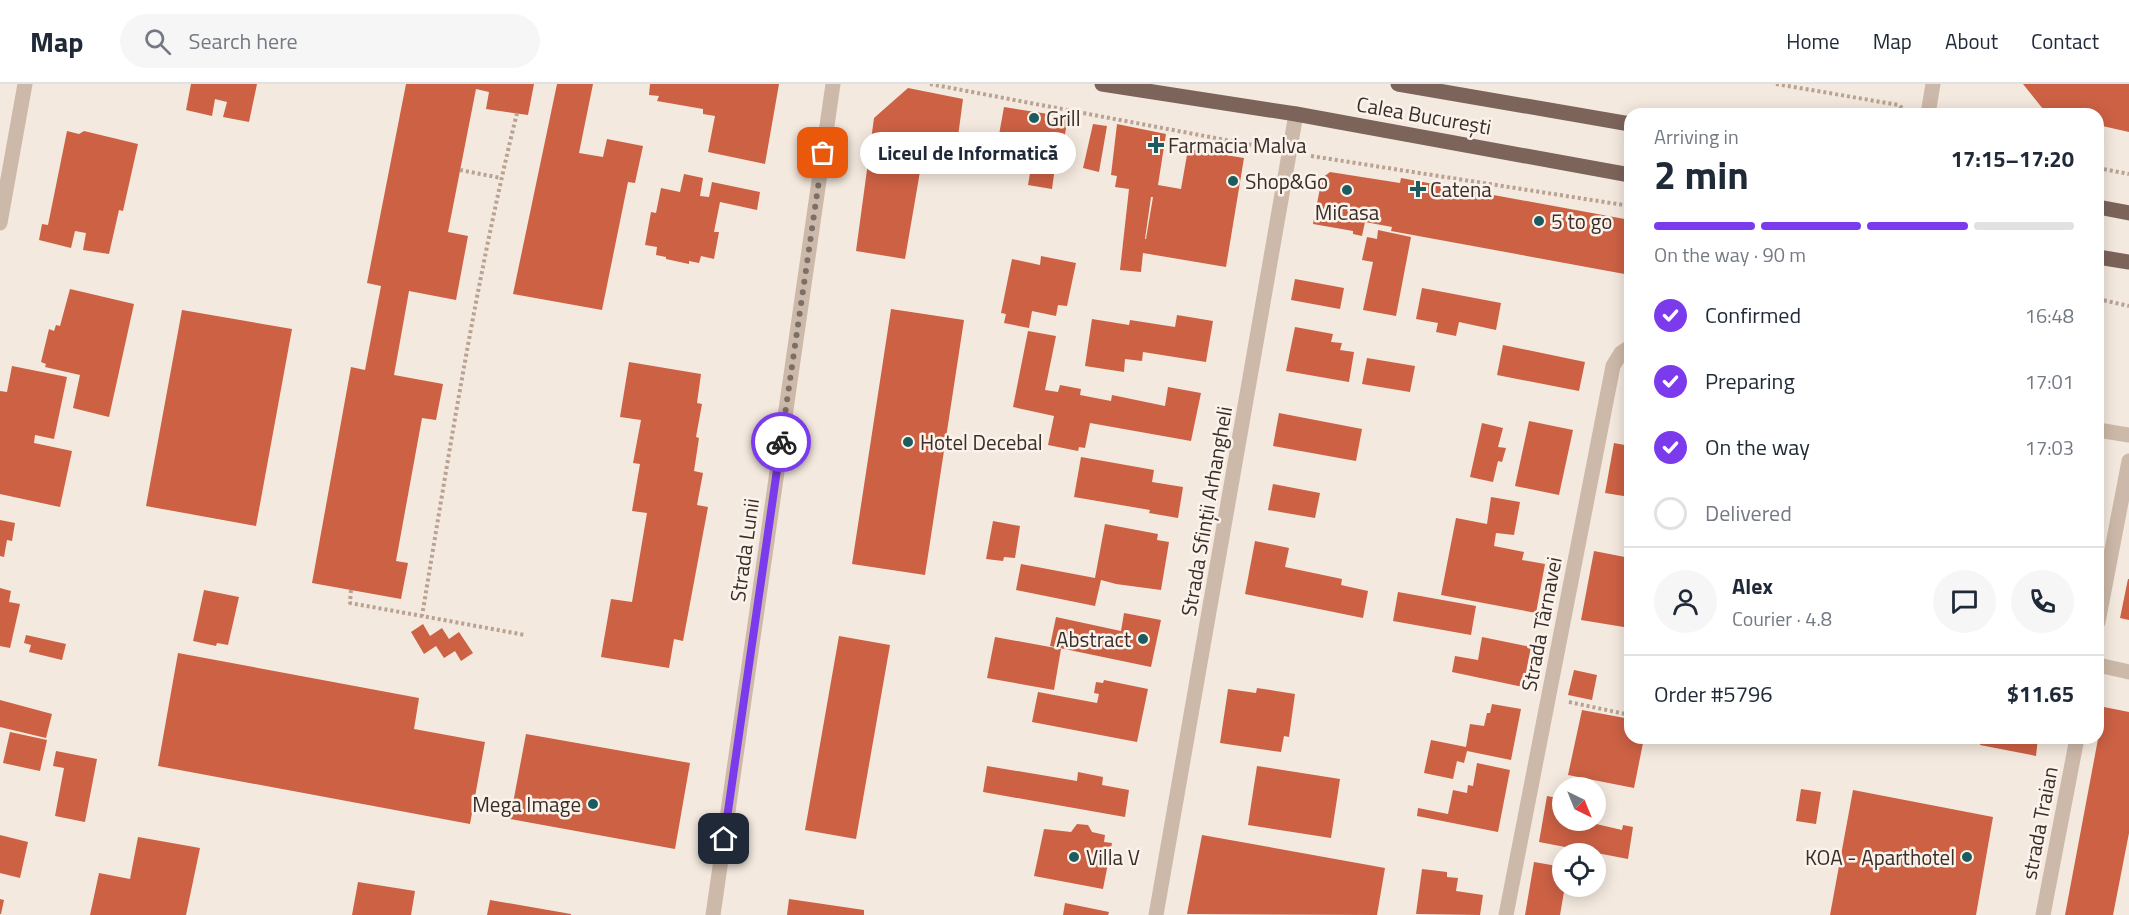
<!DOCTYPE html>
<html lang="en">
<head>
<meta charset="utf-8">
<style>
	:root { --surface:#fff; --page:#f6f6f7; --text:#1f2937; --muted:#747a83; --line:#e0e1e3; --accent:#7c3aed }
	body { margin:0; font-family:"Titillium Web",sans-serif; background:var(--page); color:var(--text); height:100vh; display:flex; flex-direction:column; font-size:22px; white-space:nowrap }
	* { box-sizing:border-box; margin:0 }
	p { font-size:20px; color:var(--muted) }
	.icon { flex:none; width:33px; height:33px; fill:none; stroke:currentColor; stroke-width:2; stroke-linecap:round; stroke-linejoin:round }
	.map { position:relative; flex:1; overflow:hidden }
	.drawer { position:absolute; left:1624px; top:24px; width:480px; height:636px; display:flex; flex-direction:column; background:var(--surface); border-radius:18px; box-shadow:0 3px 15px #0003 }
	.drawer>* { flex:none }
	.needle { width:39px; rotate:137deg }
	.buttons { position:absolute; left:1552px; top:693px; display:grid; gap:12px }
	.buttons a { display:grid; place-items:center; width:54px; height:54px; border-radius:50%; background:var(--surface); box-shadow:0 3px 15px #0003; font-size:30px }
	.pin { position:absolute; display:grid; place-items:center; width:51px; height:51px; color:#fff; margin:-26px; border-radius:12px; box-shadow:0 3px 9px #0006 }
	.courier { position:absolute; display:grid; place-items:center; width:60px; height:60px; margin:-30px; border:4px solid #7c3aed; border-radius:50%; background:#fff; color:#222; box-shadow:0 2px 8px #0007 }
	.bubble { position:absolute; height:42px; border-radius:21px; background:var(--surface); box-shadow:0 3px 15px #0003; font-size:20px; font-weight:700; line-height:42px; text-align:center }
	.head em { font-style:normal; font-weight:700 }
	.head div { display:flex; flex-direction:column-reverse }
	.head { display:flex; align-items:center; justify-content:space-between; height:102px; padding:0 30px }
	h1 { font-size:39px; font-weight:700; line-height:45px }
	.bar { display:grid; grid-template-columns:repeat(4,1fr); gap:9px 6px; align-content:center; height:72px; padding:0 30px }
	.bar i { height:8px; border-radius:4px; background:var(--line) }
	.bar .selected { background:var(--accent) }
	.bar p { grid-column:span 4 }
	.line { display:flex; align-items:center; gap:15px; padding:0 30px; border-top:2px solid var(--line) }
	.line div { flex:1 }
	.round { display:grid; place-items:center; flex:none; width:63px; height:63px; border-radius:32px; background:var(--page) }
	ol { padding:0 30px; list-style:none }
	li { display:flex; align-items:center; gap:18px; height:66px }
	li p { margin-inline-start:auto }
	li .icon { padding:6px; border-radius:50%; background:var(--accent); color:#fff; stroke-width:4 }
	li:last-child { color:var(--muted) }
	li i { width:33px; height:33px; border:3px solid var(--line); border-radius:50% }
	header { display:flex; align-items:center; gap:36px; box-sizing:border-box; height:84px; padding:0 30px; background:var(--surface); border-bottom:2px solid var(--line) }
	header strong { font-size:28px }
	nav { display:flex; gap:33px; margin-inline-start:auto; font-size:21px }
	.search { width:420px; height:54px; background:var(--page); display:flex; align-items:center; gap:15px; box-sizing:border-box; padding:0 21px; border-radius:33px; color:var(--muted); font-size:22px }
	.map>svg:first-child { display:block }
	.building { fill:#cd6144; fill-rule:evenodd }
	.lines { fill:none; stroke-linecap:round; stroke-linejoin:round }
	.path { stroke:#b9a293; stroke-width:4; stroke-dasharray:3 3; stroke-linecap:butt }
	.minor { stroke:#cdb9a9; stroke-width:15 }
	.major { stroke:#7d645a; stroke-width:15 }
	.done { stroke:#7b6f68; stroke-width:6; stroke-dasharray:0 10.8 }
	.route { stroke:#7c3aed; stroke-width:8 }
	.poi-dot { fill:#1c5c5f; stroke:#fbf3eb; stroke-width:2 }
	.labels { text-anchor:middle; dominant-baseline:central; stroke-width:5; stroke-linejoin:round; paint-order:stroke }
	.street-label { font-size:21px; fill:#3a2e29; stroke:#fbf3eb }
	.poi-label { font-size:21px; fill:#3a2e29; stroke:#fbf3eb; text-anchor:start }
</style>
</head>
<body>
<header>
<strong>Map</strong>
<div class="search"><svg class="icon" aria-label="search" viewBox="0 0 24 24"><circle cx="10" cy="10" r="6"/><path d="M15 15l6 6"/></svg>Search here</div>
<nav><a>Home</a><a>Map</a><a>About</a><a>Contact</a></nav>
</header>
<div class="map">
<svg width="2129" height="831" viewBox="0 0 2129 831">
	<rect width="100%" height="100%" fill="#f4e9de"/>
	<path class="building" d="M191 0H257L249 38 223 33 227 18 215 15 212 32 186 26Z
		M406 0H534L528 31 486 25 489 8 476 5 448 148 468 152 456 216 409 207 394 291 443 300 436 336 422 334 396 477 408 479 401 515 312 499 351 283 365 286 381 202 367 199Z
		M557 0H593L579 69 603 73 607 55 643 62 635 99 628 98 602 226 513 210Z
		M650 0H779L765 80 708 68 715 32 703 30V25L657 17 659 12 649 11Z
		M2023 0H2129V48L2098 41V30H2047Z
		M908 4 963 15 955 75 923 70 905 175 856 167 874 34Z
		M1004 23 1068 33 1059 84 1055 83 1052 105 1028 101 1030 89 1019 87 1020 78 995 73Z
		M1093 40 1107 42 1099 88 1083 84Z
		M1117 40 1166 50 1158 101 1181 105 1188 65 1244 74 1226 183 1143 169 1141 188 1120 186 1129 105 1115 103 1117 92 1111 91ZM1151 113H1153L1146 155H1145Z
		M67 47 79 50 84 47 138 60 123 127 119 126 109 170 83 166 86 149 75 147 71 164 39 156 42 140 48 141Z
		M1330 88 1400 99 1401 94 1630 136V191L1391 147 1392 143 1365 138 1362 152 1353 150V147L1313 140 1322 94Z
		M684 90 703 94 700 112 709 113 712 98 760 108 757 126 720 118 714 148H719L714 175 701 172 699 179 689 177V180L666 175V173L656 171 657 163 645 161 651 128 656 129 661 104 680 108Z
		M1378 146 1411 153 1396 232 1363 226 1373 178 1362 176 1367 153 1377 155Z
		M1041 172 1076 179 1067 222 1058 221 1056 232 1032 227 1029 244 1004 239 1006 230 1001 229 1012 175 1040 181Z
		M1295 195 1344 204 1340 225 1291 216Z
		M1422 204 1501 219 1496 246 1459 238 1456 252 1436 248 1438 239 1416 235Z
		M70 205 134 220 109 333 73 324 80 291 45 283 46 280 41 278 49 245 54 247 56 241 60 242Z
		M891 225 964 236 925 491 852 480Z
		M182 226 292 245 256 442 146 422Z
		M1177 231 1213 237 1206 278 1143 268 1142 277 1125 275 1124 288 1085 282 1092 235 1129 241 1130 236 1175 243Z
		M1295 243 1333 250 1331 258 1342 259 1340 266 1354 268 1349 298 1286 287Z
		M1028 247 1056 252 1045 306 1058 308 1060 301 1081 305 1080 311 1111 317 1112 311 1165 322 1168 303 1201 309 1191 357 1090 339 1085 364 1079 363 1078 367 1048 361 1054 332 1013 323Z
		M1503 261 1585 278 1579 307 1497 291Z
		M1367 274 1415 282 1410 308 1362 300Z
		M629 278 701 290 697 319 702 320 696 353 699 354 694 387 703 389 697 421 708 423 683 557 674 555 669 584 601 573 611 515 632 518 647 429 632 427 640 380 633 379 641 336 620 333Z
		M12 282 67 293 54 355 35 351 34 359 72 367 60 423 0 410V307L7 308Z
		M1279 329 1362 345 1356 377 1273 362Z
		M1529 337 1573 346 1559 411 1515 402Z
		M1482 339 1503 344 1498 363 1506 364 1502 378 1498 377 1493 398 1470 393Z
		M1614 359 1630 362V413L1605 409Z
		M1081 373 1154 386 1152 398 1183 403 1178 434 1149 429 1150 426 1074 413Z
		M1273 400 1320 409 1315 434 1268 426Z
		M1491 413 1520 418 1514 451 1496 449 1494 462 1524 468 1522 476 1545 480 1536 529 1441 511 1456 434 1487 440Z
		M0 436 15 439 12 457 7 456 4 473 0 472Z
		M993 437 1020 442 1015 474 1004 473 1003 477 986 475Z
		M1105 440 1158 450 1157 456 1169 458 1161 506 1116 500 1101 496 1095 522 1016 506 1021 480 1095 494Z
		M1255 457 1289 464 1285 483 1342 495 1341 501 1368 507 1363 534 1245 510Z
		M1594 467 1630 474V544L1581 536Z
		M2128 495H2129V536L2120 534Z
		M0 504 11 507 9 518 20 520 10 564 0 562Z
		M204 506 239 513 228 561 217 559 216 562 193 557Z
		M1398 508 1476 522 1471 551 1393 537Z
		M1124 529 1161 536 1151 583 1050 562 1056 533 1121 547Z
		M423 540 430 552 442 544 449 555 459 548 473 569 461 577 455 567 444 574 436 562 424 570 411 548Z
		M26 551 66 560 62 576 29 568 31 561 24 559Z
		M839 552 890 561 856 755 805 746Z
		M995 553 1061 565 1054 606 987 594Z
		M1482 553 1531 563 1523 603 1452 588 1455 572 1478 576Z
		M178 569 419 614 414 645 485 658 470 740 158 682Z
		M1574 586 1597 591 1592 616 1568 611Z
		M1104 596 1148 605 1137 658 1032 638 1038 608 1097 619 1099 610 1094 609 1096 598 1103 599Z
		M1257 604 1295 610 1289 653 1284 652 1281 668 1220 659 1228 605 1256 609Z
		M0 616 52 630 46 654 0 643Z
		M1492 620 1521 625 1511 676 1467 667 1464 679 1457 677 1453 695 1424 689 1431 656 1466 663 1470 640 1484 642 1487 629H1490Z
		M2104 623 2129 628V749L2113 831H2065Z
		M1582 626 1630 635V654H1644L1634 704 1568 691Z
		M10 648 47 656 40 687 3 679Z
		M526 650 690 679 675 765 510 735Z
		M1982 654H2038L2036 672 1980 661Z
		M56 667 97 675 85 738 55 732 64 684 53 682Z
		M1477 679 1510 686 1498 748 1417 732 1418 724 1448 730 1453 706 1467 709 1468 701 1473 702Z
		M987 682 1077 697 1078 688 1103 693 1102 701 1129 706 1125 733 983 708Z
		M1257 682 1340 695 1331 754 1248 741Z
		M1801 705 1821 708 1816 740 1796 737Z
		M1853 706 1993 733 1976 831H1830Z
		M1547 712 1563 715V736H1592V739L1622 746 1623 741 1633 743 1628 775 1539 758Z
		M1077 740 1088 741 1092 748 1105 751 1104 758 1112 759 1103 805 1034 792 1044 745 1071 748Z
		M0 751 28 758 20 794 0 789Z
		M1202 751 1385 784 1377 831 1187 830Z
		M138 753 200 764 186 831H90L99 789 130 795Z
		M1534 778 1563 783V802H1565L1560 831H1525Z
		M1422 785 1447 788V793L1458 794 1456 807 1483 811 1480 831 1416 830Z
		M358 798 415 807 411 831H352Z
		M0 815 4 816 1 830H0Z
		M789 815 864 826V831H787Z
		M490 816 571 830V831H487Z
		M1065 819 1109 828 1108 831H1063Z"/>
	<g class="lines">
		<path class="path" d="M930 0 1268 64
			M1776 0 1899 21 1905 27
			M517 29C476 195 450 364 422 532L525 551
			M1311 72 1630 122
			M2098 84 2129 90
			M460 86 501 94
			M2098 215 2129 222
			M351 506 350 519 422 532
			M1569 618 1630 631"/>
		<path class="minor" d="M1928 30 1933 0
			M0 139 25 0
			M2098 346 2129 351
			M2098 538 2129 377
			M2098 581 2129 588
			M713 831 833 0
			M1156 831 1296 30
			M1506 831 1613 282 1621 269 1630 263
			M2043 831 2077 654"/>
		<path class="major" d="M1102 0 1296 30 1630 91
			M1398 0 1630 40
			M2098 123 2129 129
			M2098 173 2129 178"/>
	</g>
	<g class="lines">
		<path class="done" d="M781 358 823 69"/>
		<path class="route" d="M724 755 781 358"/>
	</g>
	<g class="poi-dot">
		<circle cx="1034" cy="34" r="6"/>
		<path d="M1153 52h6v6h6v6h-6v6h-6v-6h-6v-6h6z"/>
		<circle cx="1233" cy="97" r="6"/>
		<path d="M1415 96h6v6h6v6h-6v6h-6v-6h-6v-6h6z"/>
		<circle cx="1347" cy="106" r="6"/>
		<circle cx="1539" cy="137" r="6"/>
		<circle cx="908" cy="358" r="6"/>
		<circle cx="1143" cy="555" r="6"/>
		<circle cx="593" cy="720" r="6"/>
		<circle cx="1074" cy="773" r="6"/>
		<circle cx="1967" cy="773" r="6"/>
	</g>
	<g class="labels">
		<g class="street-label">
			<text transform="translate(1424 31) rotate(10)">Calea București</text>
			<text transform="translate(1206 427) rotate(-80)">Strada Sfinții Arhangheli</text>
			<text transform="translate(744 466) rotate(-82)">Strada Lunii</text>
			<text transform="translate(1541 540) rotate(-79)">Strada Târnavei</text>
			<text transform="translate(2039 739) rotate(-79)">strada Traian</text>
		</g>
		<g class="poi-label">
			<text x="1046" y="34">Grill</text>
			<text x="1168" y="61">Farmacia Malva</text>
			<text x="1245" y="97">Shop&amp;Go</text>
			<text x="1430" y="105">Catena</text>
			<text x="1347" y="128" text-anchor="middle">MiCasa</text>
			<text x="1551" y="137">5 to go</text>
			<text x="920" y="358">Hotel Decebal</text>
			<text x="1131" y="555" text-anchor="end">Abstract</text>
			<text x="581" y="720" text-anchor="end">Mega Image</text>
			<text x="1086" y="773">Villa V</text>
			<text x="1955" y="773" text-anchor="end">KOA - Aparthotel</text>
		</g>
	</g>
</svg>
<div class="buttons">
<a><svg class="needle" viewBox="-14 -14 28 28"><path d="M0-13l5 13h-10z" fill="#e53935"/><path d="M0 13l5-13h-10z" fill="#747a83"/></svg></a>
<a><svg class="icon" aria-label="locate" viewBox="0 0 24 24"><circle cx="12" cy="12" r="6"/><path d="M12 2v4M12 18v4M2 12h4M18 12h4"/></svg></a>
</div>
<div class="pin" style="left:823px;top:69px;background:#ea580c"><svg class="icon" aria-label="bag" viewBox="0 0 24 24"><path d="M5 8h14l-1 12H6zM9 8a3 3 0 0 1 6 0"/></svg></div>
<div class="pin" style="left:724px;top:755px;background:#1f2937"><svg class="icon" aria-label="home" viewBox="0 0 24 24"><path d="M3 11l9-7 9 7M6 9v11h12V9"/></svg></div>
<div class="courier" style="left:781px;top:358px"><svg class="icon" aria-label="bike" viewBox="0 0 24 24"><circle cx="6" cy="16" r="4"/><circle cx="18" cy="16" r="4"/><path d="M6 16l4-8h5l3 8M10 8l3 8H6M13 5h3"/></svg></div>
<div class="bubble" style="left:860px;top:48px;width:216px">Liceul de Informatică</div>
<section class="drawer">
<div class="head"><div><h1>2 min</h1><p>Arriving in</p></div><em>17:15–17:20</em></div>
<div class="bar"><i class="selected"></i><i class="selected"></i><i class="selected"></i><i></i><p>On the way · 90 m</p></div>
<ol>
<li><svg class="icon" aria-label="check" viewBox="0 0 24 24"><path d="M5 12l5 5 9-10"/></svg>Confirmed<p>16:48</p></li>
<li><svg class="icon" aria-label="check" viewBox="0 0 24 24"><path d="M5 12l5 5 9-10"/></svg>Preparing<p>17:01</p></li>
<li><svg class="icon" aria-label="check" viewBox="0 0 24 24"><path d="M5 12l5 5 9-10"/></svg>On the way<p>17:03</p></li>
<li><i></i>Delivered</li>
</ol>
<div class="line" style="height:108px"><a class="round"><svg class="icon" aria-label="person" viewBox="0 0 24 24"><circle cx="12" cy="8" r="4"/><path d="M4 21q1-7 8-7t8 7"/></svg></a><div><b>Alex</b><p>Courier · 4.8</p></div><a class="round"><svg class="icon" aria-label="chat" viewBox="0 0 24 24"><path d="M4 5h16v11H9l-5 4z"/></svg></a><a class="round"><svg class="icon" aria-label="phone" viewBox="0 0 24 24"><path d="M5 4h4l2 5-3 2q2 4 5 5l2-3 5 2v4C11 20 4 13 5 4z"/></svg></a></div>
<div class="line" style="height:78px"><div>Order #5796</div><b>$11.65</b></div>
</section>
</div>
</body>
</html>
